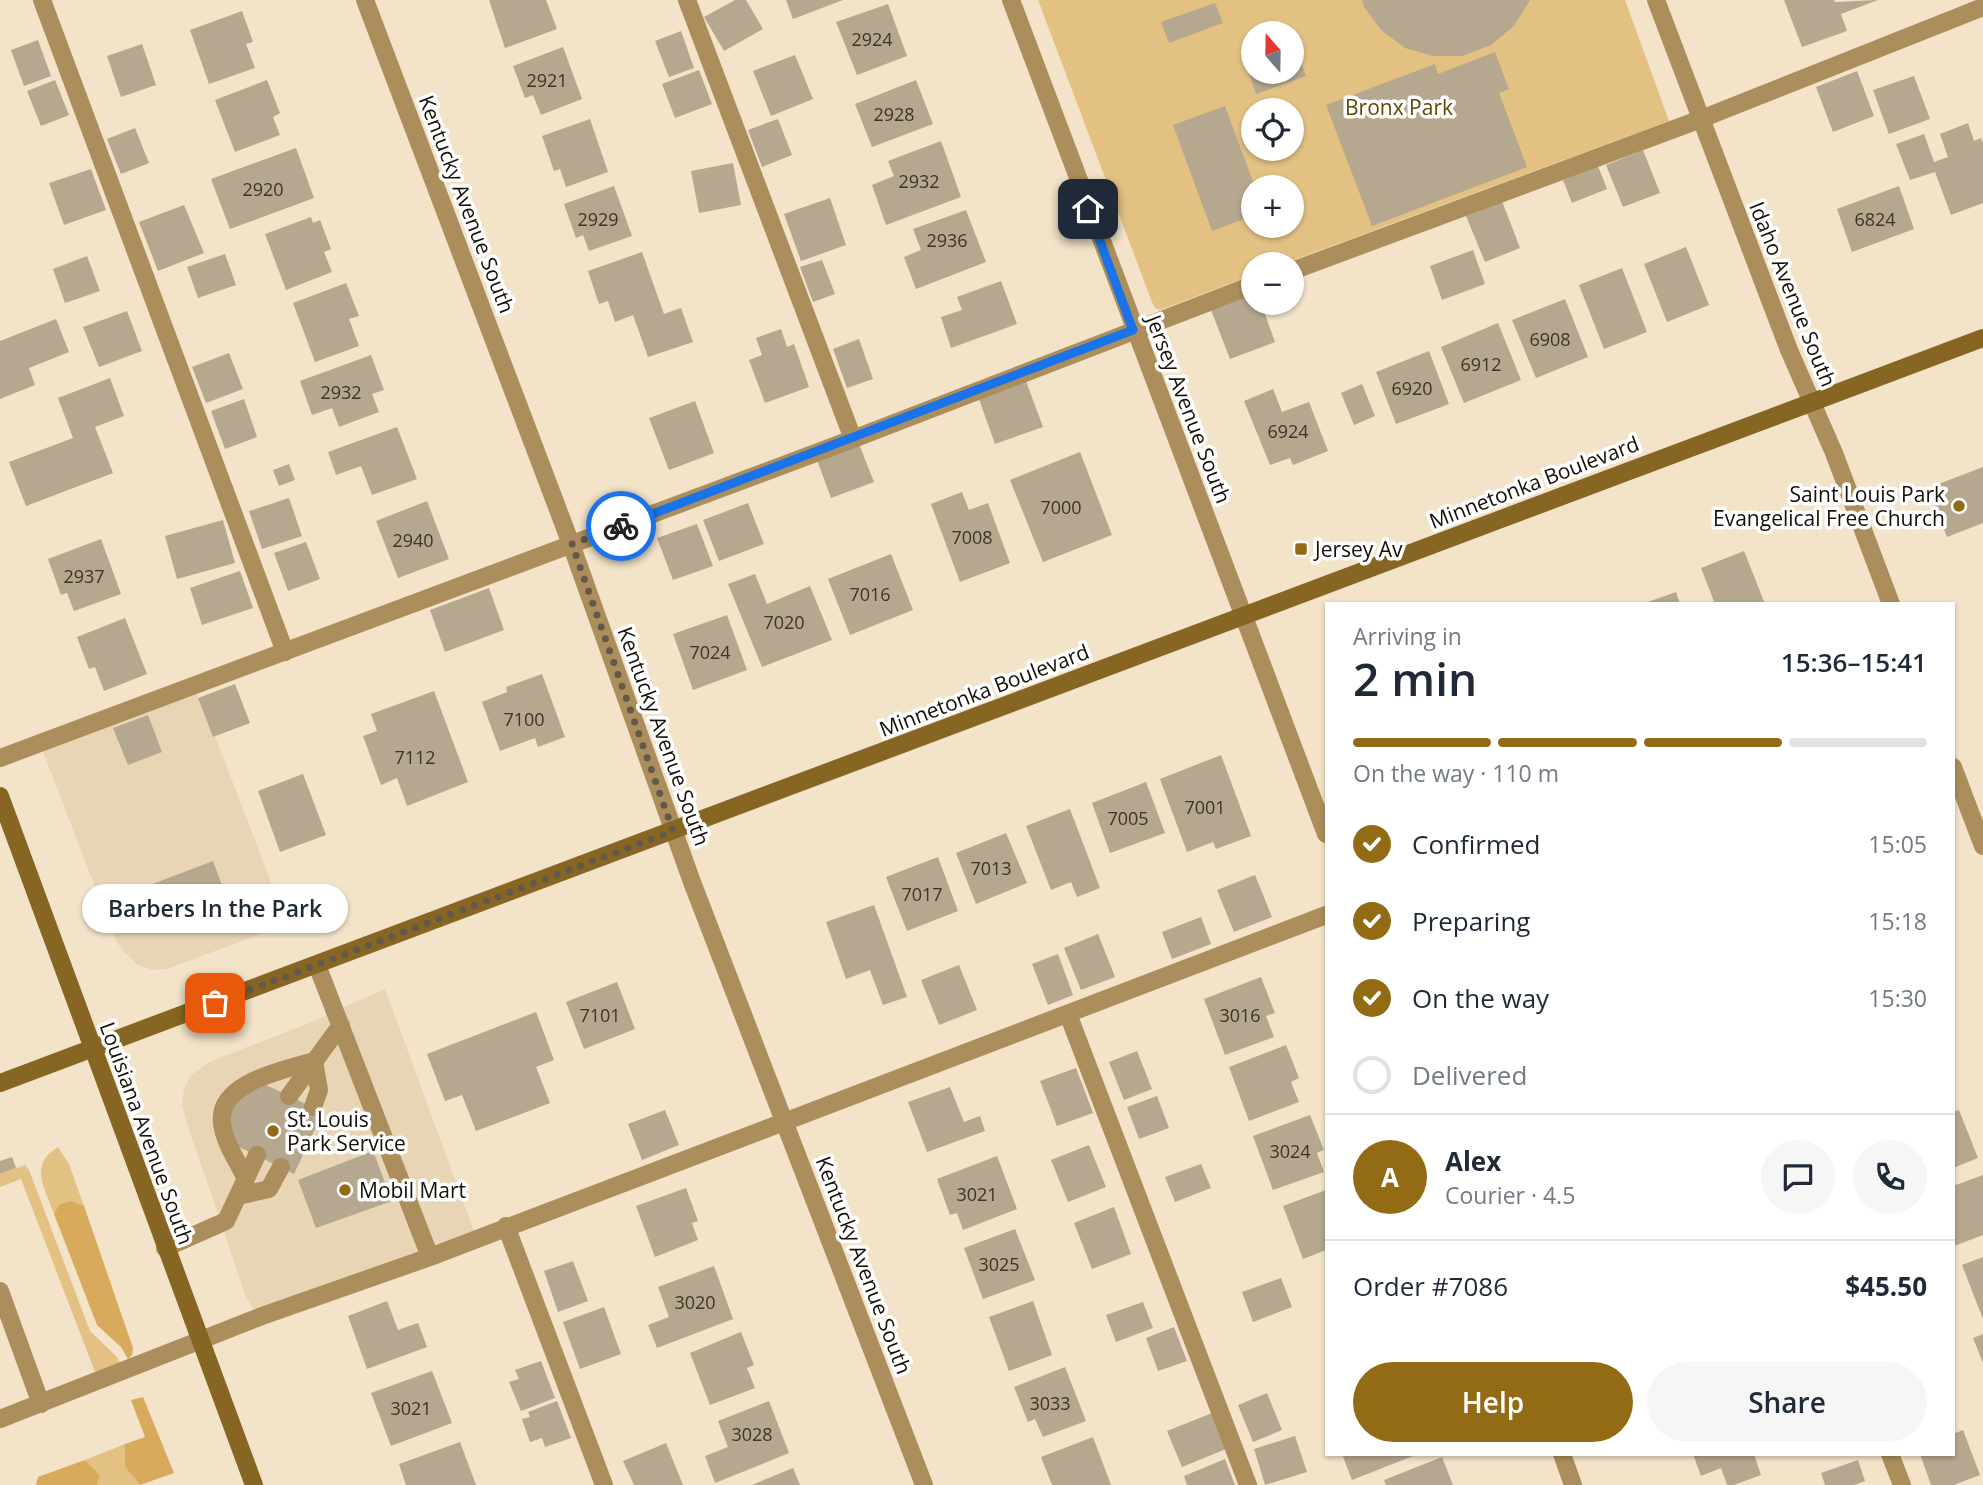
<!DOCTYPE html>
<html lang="en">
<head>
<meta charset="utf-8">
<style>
	:root { --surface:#fff; --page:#f6f6f7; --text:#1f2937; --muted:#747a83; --line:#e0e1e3; --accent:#936b14 }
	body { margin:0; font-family:"Open Sans",sans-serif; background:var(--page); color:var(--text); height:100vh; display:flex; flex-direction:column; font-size:26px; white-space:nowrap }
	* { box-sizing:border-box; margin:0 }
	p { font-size:23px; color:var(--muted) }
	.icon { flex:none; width:38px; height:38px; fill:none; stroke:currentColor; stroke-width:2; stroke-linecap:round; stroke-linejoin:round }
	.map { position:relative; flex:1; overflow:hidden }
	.side { position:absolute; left:1325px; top:602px; width:630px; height:854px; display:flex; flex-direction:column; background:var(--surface); border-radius:0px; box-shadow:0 2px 5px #0004 }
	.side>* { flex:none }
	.needle { width:46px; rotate:340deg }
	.fabs { position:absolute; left:1241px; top:21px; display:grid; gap:14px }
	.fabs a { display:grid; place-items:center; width:63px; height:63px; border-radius:50%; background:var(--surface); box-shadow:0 2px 5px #0004; font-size:35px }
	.pin { position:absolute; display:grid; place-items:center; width:60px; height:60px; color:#fff; margin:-30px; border-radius:14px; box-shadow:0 4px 10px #0006 }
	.courier { position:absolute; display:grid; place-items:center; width:70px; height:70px; margin:-35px; border:5px solid #1a73e8; border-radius:50%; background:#fff; color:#222; box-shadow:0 2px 9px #0007 }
	.bubble { position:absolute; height:49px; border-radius:24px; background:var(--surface); box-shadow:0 2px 5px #0004; font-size:23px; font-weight:600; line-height:49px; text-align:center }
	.summary em { font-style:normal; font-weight:600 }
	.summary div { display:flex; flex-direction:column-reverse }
	.summary { display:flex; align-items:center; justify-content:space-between; height:119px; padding:0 28px }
	h1 { font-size:46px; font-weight:600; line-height:52px }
	.bar { display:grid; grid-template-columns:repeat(4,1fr); gap:10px 7px; align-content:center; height:84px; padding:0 28px }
	.bar i { height:9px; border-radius:5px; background:var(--line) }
	.bar .on { background:var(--accent) }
	.bar p { grid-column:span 4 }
	.line { display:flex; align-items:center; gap:18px; padding:0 28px; border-top:2px solid var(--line) }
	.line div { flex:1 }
	.round { display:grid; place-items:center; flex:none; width:74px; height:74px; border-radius:37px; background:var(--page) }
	ol { padding:0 28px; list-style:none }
	li { display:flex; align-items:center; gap:21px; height:77px }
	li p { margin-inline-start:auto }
	li .icon { padding:7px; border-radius:50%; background:var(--accent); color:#fff; stroke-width:4 }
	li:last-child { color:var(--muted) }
	li i { width:38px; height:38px; border:4px solid var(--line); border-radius:50% }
	.primary-button { display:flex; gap:14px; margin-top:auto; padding:14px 28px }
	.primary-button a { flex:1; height:80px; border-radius:42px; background:var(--accent); color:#fff; font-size:28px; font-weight:600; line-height:80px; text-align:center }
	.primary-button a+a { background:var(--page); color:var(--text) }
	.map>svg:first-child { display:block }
	.built { fill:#e8d5b5 }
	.green { fill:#e3c183; fill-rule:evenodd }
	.forest { fill:#d7ab5b }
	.building { fill:#b6a78f }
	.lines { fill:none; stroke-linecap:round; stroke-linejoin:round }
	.lane { stroke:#ab8e5b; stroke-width:18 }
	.street { stroke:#ab8e5b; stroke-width:18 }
	.secondary { stroke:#876522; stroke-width:18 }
	.done { stroke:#62594b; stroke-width:7; stroke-dasharray:0 12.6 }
	.route { stroke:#1a73e8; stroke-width:9 }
	.poi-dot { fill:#936b14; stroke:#fff; stroke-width:2.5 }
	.labels { text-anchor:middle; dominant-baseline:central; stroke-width:7; stroke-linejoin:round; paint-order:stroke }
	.number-label { font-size:18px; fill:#3c3529 }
	.park-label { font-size:21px; fill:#634602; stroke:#fff }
	.street-label { font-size:21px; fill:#140f07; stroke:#fff }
	.poi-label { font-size:21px; fill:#140f07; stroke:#fff; text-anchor:start }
</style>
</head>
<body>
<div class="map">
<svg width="1983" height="1485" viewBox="0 0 1983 1485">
	<rect width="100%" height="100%" fill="#f2e3c9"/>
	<path class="built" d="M196 692 213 737 215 736 287 924 167 969 154 970 139 966 122 950 115 939 42 749Z
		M385 989 474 1231 265 1308 253 1309 246 1297 186 1120 182 1104 184 1089 191 1075 209 1062 297 1028Z"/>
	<path class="green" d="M1038 0H1625L1669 121 1283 264H1253V275L1160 310 1155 308 1152 302ZM1253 33H1292V72H1253ZM1253 110H1292V149H1253ZM1253 187H1292V226H1253Z
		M58 1147 69 1164 84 1206C70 1202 62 1200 54 1214 45 1188 28 1165 58 1147Z
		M25 1165 29 1170 90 1331 116 1356 120 1363 95 1372 21 1179 0 1187V1174Z
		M125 1444V1467L140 1485H97L100 1475 85 1460Z"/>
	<path class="forest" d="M70 1201 84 1206 133 1348 132 1355 128 1359 121 1347 97 1325 54 1214 59 1205Z
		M143 1397 174 1473 140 1485 125 1467V1444L145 1437 131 1400Z
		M85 1460 100 1475 97 1485H36L38 1477Z"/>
	<path class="building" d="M489 0H546L557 29 505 48Z
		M735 0H746L763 29 724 51 704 17Z
		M786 0H843L793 19Z
		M1362 0H1530L1514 26 1491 45 1462 56H1433L1405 48 1381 30 1364 7Z
		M1784 0H1834L1835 2 1878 0 1841 14 1847 31 1802 47Z
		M1215 3 1223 23 1169 43 1161 22Z
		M888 4 907 56 857 75 836 22Z
		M242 11 253 42 246 44 255 68 209 84 190 30Z
		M681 31 694 68 669 77 655 41Z
		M38 40 51 76 24 86 11 50Z
		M142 44 156 85 121 97 107 56Z
		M563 47 582 99 541 115 533 95 525 98 513 66Z
		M1495 52 1509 89 1499 93 1527 167 1372 226 1326 105 1435 64 1438 74Z
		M795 55 813 99 771 116 753 71Z
		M1299 57 1306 76 1256 94 1249 74 1256 72H1292V59Z
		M699 70 712 104 675 118 662 84Z
		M1857 71 1874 116 1833 132 1816 87Z
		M1914 76 1930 119 1889 134 1873 90Z
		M55 80 69 115 41 126 27 91Z
		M267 80 280 113 273 117 280 135 235 152 215 100Z
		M916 80 933 124 872 147 855 104Z
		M1225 106 1255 187H1253V216L1212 231 1173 125Z
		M590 119 608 172 566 187 560 169 554 171 542 136Z
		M778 119 792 155 762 167 748 130Z
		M1968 123 1974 141 1981 138 1983 143V203L1951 215 1935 172 1910 180 1896 144 1924 134 1934 162 1948 157 1940 134Z
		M135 128 149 163 121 174 107 139Z
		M941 141 961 197 886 225 872 185 894 176 888 161Z
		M296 148 314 198 230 229 211 179Z
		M1643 150 1660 193 1623 207 1606 165Z
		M733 163 741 205 699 213 691 171Z
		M1598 166 1607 189 1572 203 1563 180Z
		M91 169 106 210 64 225 49 183Z
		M614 186 632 236 589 251 583 235 576 238 564 204Z
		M1899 186 1914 229 1852 252 1837 209Z
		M830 198 846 245 801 261 784 214Z
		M1502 201 1520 248 1485 262 1466 216Z
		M184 205 204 253 158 271 139 222Z
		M966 210 986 262 916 289 904 257 921 250 913 229Z
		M311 217 313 223 320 220 331 249 324 252 332 272 286 290 265 234Z
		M1686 247 1709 305 1667 322 1644 264Z
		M1473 250 1485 284 1442 300 1430 266Z
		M642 252 664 314 681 308 693 342 648 357 633 315 615 322 608 301 599 304 588 271Z
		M225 254 236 285 198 298 187 267Z
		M87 256 100 291 65 303 53 269Z
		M822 260 835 294 813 302 800 267Z
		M1622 268 1647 332 1604 349 1579 285Z
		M1001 281 1017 324 951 348 941 317 962 310 957 297Z
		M346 283 359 316 349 319 359 346 315 362 293 303Z
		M1253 295V303H1261L1275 342 1230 359 1211 310Z
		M1565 299 1588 357 1536 378 1512 320Z
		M127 311 142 351 99 367 83 327Z
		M56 319 69 352 29 368 35 385 0 399V341Z
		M1498 323 1521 380 1464 403 1441 347Z
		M781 329 787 347 794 344 809 387 765 403 749 360 762 355 756 338Z
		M859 339 873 379 847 388 833 349Z
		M1429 351 1449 404 1396 424 1376 372Z
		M229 353 243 389 206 403 192 367Z
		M371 355 384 390 372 394 379 412 339 427 332 408 312 415 300 381Z
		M110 378 124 416 95 427 113 473 26 506 9 462 73 438 58 398Z
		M1026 381 1043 427 995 444 979 399Z
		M1362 384 1375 416 1354 425 1341 393Z
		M1273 389 1282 412 1309 402 1328 451 1293 465 1290 458 1270 465 1244 401Z
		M244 399 257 437 225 449 211 411Z
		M695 401 714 453 669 470 649 418Z
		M397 427 417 479 372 495 361 466 336 475 328 452Z
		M859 444 874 482 831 498 817 460Z
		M1080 452 1112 535 1043 562 1010 480Z
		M289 464 295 480 279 486 273 470Z
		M1983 467V523L1947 537 1928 488Z
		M962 492 969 510 988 503 1010 563 960 582 931 504Z
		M289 498 302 536 262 549 249 511Z
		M427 501 449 559 398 578 376 521Z
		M748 503 764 544 719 561 703 520Z
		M223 520 235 563 177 579 165 536Z
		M697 524 713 566 673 580 657 538Z
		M101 539 121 594 74 611 67 593 61 595 48 559Z
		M306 542 320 579 288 591 274 553Z
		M1744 551 1765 604H1715L1701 568Z
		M891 554 913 610 850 635 828 579Z
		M240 571 253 608 202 625 190 588Z
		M755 574 767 604 810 586 832 640 762 667 728 584Z
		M489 588 504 630 445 652 430 610Z
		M1676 592 1680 604H1645V603Z
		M727 615 747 670 693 690 673 634Z
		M125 618 147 674 104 691 95 667 89 669 77 637Z
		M542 674 565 737 538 747 535 738 500 751 482 702 507 692 506 687Z
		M235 684 250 723 213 737 198 698Z
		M434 691 468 782 407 806 397 778 381 785 363 736 377 731 371 714Z
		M148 715 162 752 128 765 113 728Z
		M1221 755 1251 836 1216 849 1213 842 1187 852 1160 779Z
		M303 774 326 835 280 852 258 791Z
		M1146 782 1165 833 1110 853 1092 803Z
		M1070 809 1100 888 1077 897 1071 882 1051 890 1026 826Z
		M1006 833 1027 883 976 904 956 853Z
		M938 857 958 911 907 931 886 877Z
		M213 861 226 896 150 925 137 890Z
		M1255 875 1272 917 1234 932 1217 890Z
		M874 905 907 997 883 1005 870 970 846 979 826 922Z
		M1201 917 1211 944 1172 959 1162 932Z
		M1098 934 1115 977 1081 990 1064 948Z
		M1058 954 1073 995 1048 1005 1032 964Z
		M959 965 977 1010 939 1025 921 980Z
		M1261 977 1275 1013 1266 1016 1274 1037 1225 1055 1204 999Z
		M617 982 635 1029 584 1049 566 1002Z
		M536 1012 554 1060 536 1067 550 1103 476 1131 462 1095 445 1101 427 1054Z
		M1286 1045 1299 1078 1291 1082 1299 1102 1249 1121 1229 1067Z
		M1137 1051 1152 1089 1124 1100 1109 1062Z
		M1076 1068 1093 1113 1057 1126 1040 1081Z
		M266 1085 323 1112 294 1174 237 1146 226 1116 237 1097Z
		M950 1087 964 1122 980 1116 985 1131 927 1152 908 1102Z
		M1157 1096 1169 1128 1139 1139 1127 1107Z
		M665 1110 679 1145 642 1160 628 1124Z
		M1959 1110 1978 1158 1953 1168V1112Z
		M1310 1115 1324 1150 1317 1153 1324 1172 1273 1190 1253 1136Z
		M1089 1145 1106 1187 1068 1202 1051 1160Z
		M373 1151 392 1201 316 1228 298 1180Z
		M997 1156 1017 1209 963 1230 957 1213 950 1215 937 1179Z
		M12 1157 16 1168 0 1174V1161Z
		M1201 1164 1211 1188 1175 1202 1165 1177Z
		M1983 1175V1235L1954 1246 1953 1186Z
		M686 1188 698 1221 692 1223 698 1240 655 1257 636 1206Z
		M1326 1190V1250L1303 1259 1283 1206Z
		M1114 1207 1131 1254 1092 1269 1074 1223Z
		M1015 1229 1035 1280 983 1299 964 1248Z
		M1983 1257V1319L1962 1265Z
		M573 1261 588 1301 558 1312 544 1271Z
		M714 1266 733 1319 657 1348 648 1325 669 1317 658 1287Z
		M1281 1278 1292 1307 1253 1322 1242 1292Z
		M387 1301 398 1330 418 1323 427 1347 367 1369 348 1316Z
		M1033 1301 1052 1355 1009 1371 989 1317Z
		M1143 1302 1153 1328 1116 1342 1106 1315Z
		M604 1307 621 1354 580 1369 563 1322Z
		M1174 1327 1187 1361 1158 1371 1146 1338Z
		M741 1332 754 1365 747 1368 755 1388 710 1405 690 1353Z
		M1983 1334V1363L1973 1338Z
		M541 1361 555 1398 521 1411 509 1382 519 1379 515 1370Z
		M1065 1367 1086 1421 1043 1437 1035 1419 1028 1422 1014 1387Z
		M432 1371 452 1423 391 1446 371 1393Z
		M1267 1393 1282 1430 1253 1442 1238 1405Z
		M557 1401 571 1438 545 1447 542 1438 530 1442 522 1419 530 1417 528 1412Z
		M769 1401 789 1453 715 1483 705 1456 728 1447 718 1421Z
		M1212 1413 1226 1449 1182 1467 1167 1431Z
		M1963 1430 1980 1475 1954 1485H1931L1920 1454H1953V1434Z
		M1295 1436 1307 1472 1265 1485 1254 1449Z
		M1093 1437 1111 1485H1052L1041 1457Z
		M460 1442 476 1485H406L399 1464Z
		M666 1443 683 1485H634L623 1461Z
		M1342 1454H1418L1352 1480Z
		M1693 1454H1754L1761 1475 1734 1485H1727L1721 1468 1701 1476Z
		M1442 1457 1453 1485H1386L1384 1480Z
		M1225 1459 1235 1485H1187L1184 1476Z
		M1858 1460 1865 1481 1854 1485H1825L1821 1473Z
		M793 1468 800 1485H752Z"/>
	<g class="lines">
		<path class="lane" d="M42 0 285 652
			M687 0 853 439
			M1292 271 1701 119 1983 7
			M0 758 853 439 1253 285
			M317 965 430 1257
			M1068 1014 1248 1485
			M289 1096 341 1025
			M246 1179C238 1162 224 1142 222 1123 217 1082 285 1070 314 1061L319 1090 313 1107
			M238 1196 269 1189 281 1167
			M506 1226 604 1485
			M165 1248 226 1221 257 1155
			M0 1291 41 1404
			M0 1419 262 1316 430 1257 1326 915
			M1890 1454 1902 1485"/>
		<path class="street" d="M365 0 571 544 692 882 924 1485
			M1011 0C1114 279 1222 556 1326 834
			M1656 0 1789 350 1834 453 1891 604
			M1953 767 1983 846
			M1562 1454 1573 1485"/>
		<path class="secondary" d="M0 796 254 1485
			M0 1083 1983 338"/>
	</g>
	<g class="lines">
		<path class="done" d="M215 1003 673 831 572 544 621 526"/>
		<path class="route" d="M621 526 1133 330 1088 209"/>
	</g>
	<g class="poi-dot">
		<circle cx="1959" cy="506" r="7"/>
		<rect x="1294" y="542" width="14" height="14" rx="3.5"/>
		<circle cx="273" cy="1131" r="7"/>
		<circle cx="345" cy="1190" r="7"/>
	</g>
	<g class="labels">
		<g class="number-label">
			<text x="872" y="39">2924</text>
			<text x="547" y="80">2921</text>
			<text x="894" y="114">2928</text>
			<text x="919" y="181">2932</text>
			<text x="263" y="189">2920</text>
			<text x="598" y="219">2929</text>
			<text x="1875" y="219">6824</text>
			<text x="947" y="240">2936</text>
			<text x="1550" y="339">6908</text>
			<text x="1481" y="364">6912</text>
			<text x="1412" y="388">6920</text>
			<text x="341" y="392">2932</text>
			<text x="1288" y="431">6924</text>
			<text x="1061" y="507">7000</text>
			<text x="972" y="537">7008</text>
			<text x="413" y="540">2940</text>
			<text x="84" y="576">2937</text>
			<text x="870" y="594">7016</text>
			<text x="784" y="622">7020</text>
			<text x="710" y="652">7024</text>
			<text x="524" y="719">7100</text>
			<text x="415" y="757">7112</text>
			<text x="1205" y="807">7001</text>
			<text x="1128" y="818">7005</text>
			<text x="991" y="868">7013</text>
			<text x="922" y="894">7017</text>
			<text x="600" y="1015">7101</text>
			<text x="1240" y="1015">3016</text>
			<text x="1290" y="1151">3024</text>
			<text x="977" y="1194">3021</text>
			<text x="999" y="1264">3025</text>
			<text x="695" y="1302">3020</text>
			<text x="1050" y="1403">3033</text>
			<text x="411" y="1408">3021</text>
			<text x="752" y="1434">3028</text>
		</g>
		<g class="park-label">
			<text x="1399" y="107">Bronx Park</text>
		</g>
		<g class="street-label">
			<text transform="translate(467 204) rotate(69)">Kentucky Avenue South</text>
			<text transform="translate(1793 294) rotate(68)">Idaho Avenue South</text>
			<text transform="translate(1189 409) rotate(69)">Jersey Avenue South</text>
			<text transform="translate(1534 482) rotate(-21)">Minnetonka Boulevard</text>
			<text transform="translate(984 690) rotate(-21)">Minnetonka Boulevard</text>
			<text transform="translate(664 736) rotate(70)">Kentucky Avenue South</text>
			<text transform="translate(147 1133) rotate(70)">Louisiana Avenue South</text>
			<text transform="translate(864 1265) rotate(69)">Kentucky Avenue South</text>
		</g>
		<g class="poi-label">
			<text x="1945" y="494" text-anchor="end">Saint Louis Park<tspan x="1945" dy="24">Evangelical Free Church</tspan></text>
			<text x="1315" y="549">Jersey Av</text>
			<text x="287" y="1119">St. Louis<tspan x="287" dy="24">Park Service</tspan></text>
			<text x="359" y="1190">Mobil Mart</text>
		</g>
	</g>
</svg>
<div class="fabs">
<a><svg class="needle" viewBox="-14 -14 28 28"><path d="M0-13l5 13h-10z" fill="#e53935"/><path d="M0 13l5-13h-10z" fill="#747a83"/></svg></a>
<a><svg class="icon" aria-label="locate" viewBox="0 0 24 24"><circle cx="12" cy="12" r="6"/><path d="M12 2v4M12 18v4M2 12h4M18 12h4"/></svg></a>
<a>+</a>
<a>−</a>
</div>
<div class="pin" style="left:215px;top:1003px;background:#ea580c"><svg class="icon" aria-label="bag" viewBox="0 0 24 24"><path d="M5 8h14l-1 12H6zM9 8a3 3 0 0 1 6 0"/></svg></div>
<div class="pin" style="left:1088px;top:209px;background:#1f2937"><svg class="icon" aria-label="home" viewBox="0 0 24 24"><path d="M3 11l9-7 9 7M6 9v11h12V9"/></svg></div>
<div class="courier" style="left:621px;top:526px"><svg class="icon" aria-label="bike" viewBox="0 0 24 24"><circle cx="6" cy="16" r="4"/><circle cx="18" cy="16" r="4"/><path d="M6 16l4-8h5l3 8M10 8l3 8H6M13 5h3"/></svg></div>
<div class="bubble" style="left:82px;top:884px;width:266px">Barbers In the Park</div>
<section class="side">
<div class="summary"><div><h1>2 min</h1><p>Arriving in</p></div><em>15:36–15:41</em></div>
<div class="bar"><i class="on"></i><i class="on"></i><i class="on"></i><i></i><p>On the way · 110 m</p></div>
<ol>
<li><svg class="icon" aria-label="check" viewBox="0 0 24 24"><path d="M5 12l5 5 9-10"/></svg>Confirmed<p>15:05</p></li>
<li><svg class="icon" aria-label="check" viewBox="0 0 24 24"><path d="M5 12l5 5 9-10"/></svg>Preparing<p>15:18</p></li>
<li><svg class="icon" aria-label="check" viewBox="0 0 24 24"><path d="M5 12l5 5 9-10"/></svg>On the way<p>15:30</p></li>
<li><i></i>Delivered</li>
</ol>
<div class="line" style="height:126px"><b class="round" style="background:var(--accent);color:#fff">A</b><div><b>Alex</b><p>Courier · 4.5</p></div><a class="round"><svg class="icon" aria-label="chat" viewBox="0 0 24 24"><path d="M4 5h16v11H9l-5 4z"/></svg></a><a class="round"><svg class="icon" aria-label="phone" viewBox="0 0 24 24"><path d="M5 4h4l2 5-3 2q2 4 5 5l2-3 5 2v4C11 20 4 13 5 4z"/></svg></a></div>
<div class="line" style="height:91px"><div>Order #7086</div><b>$45.50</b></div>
<div class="primary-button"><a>Help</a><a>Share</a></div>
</section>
</div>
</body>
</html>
